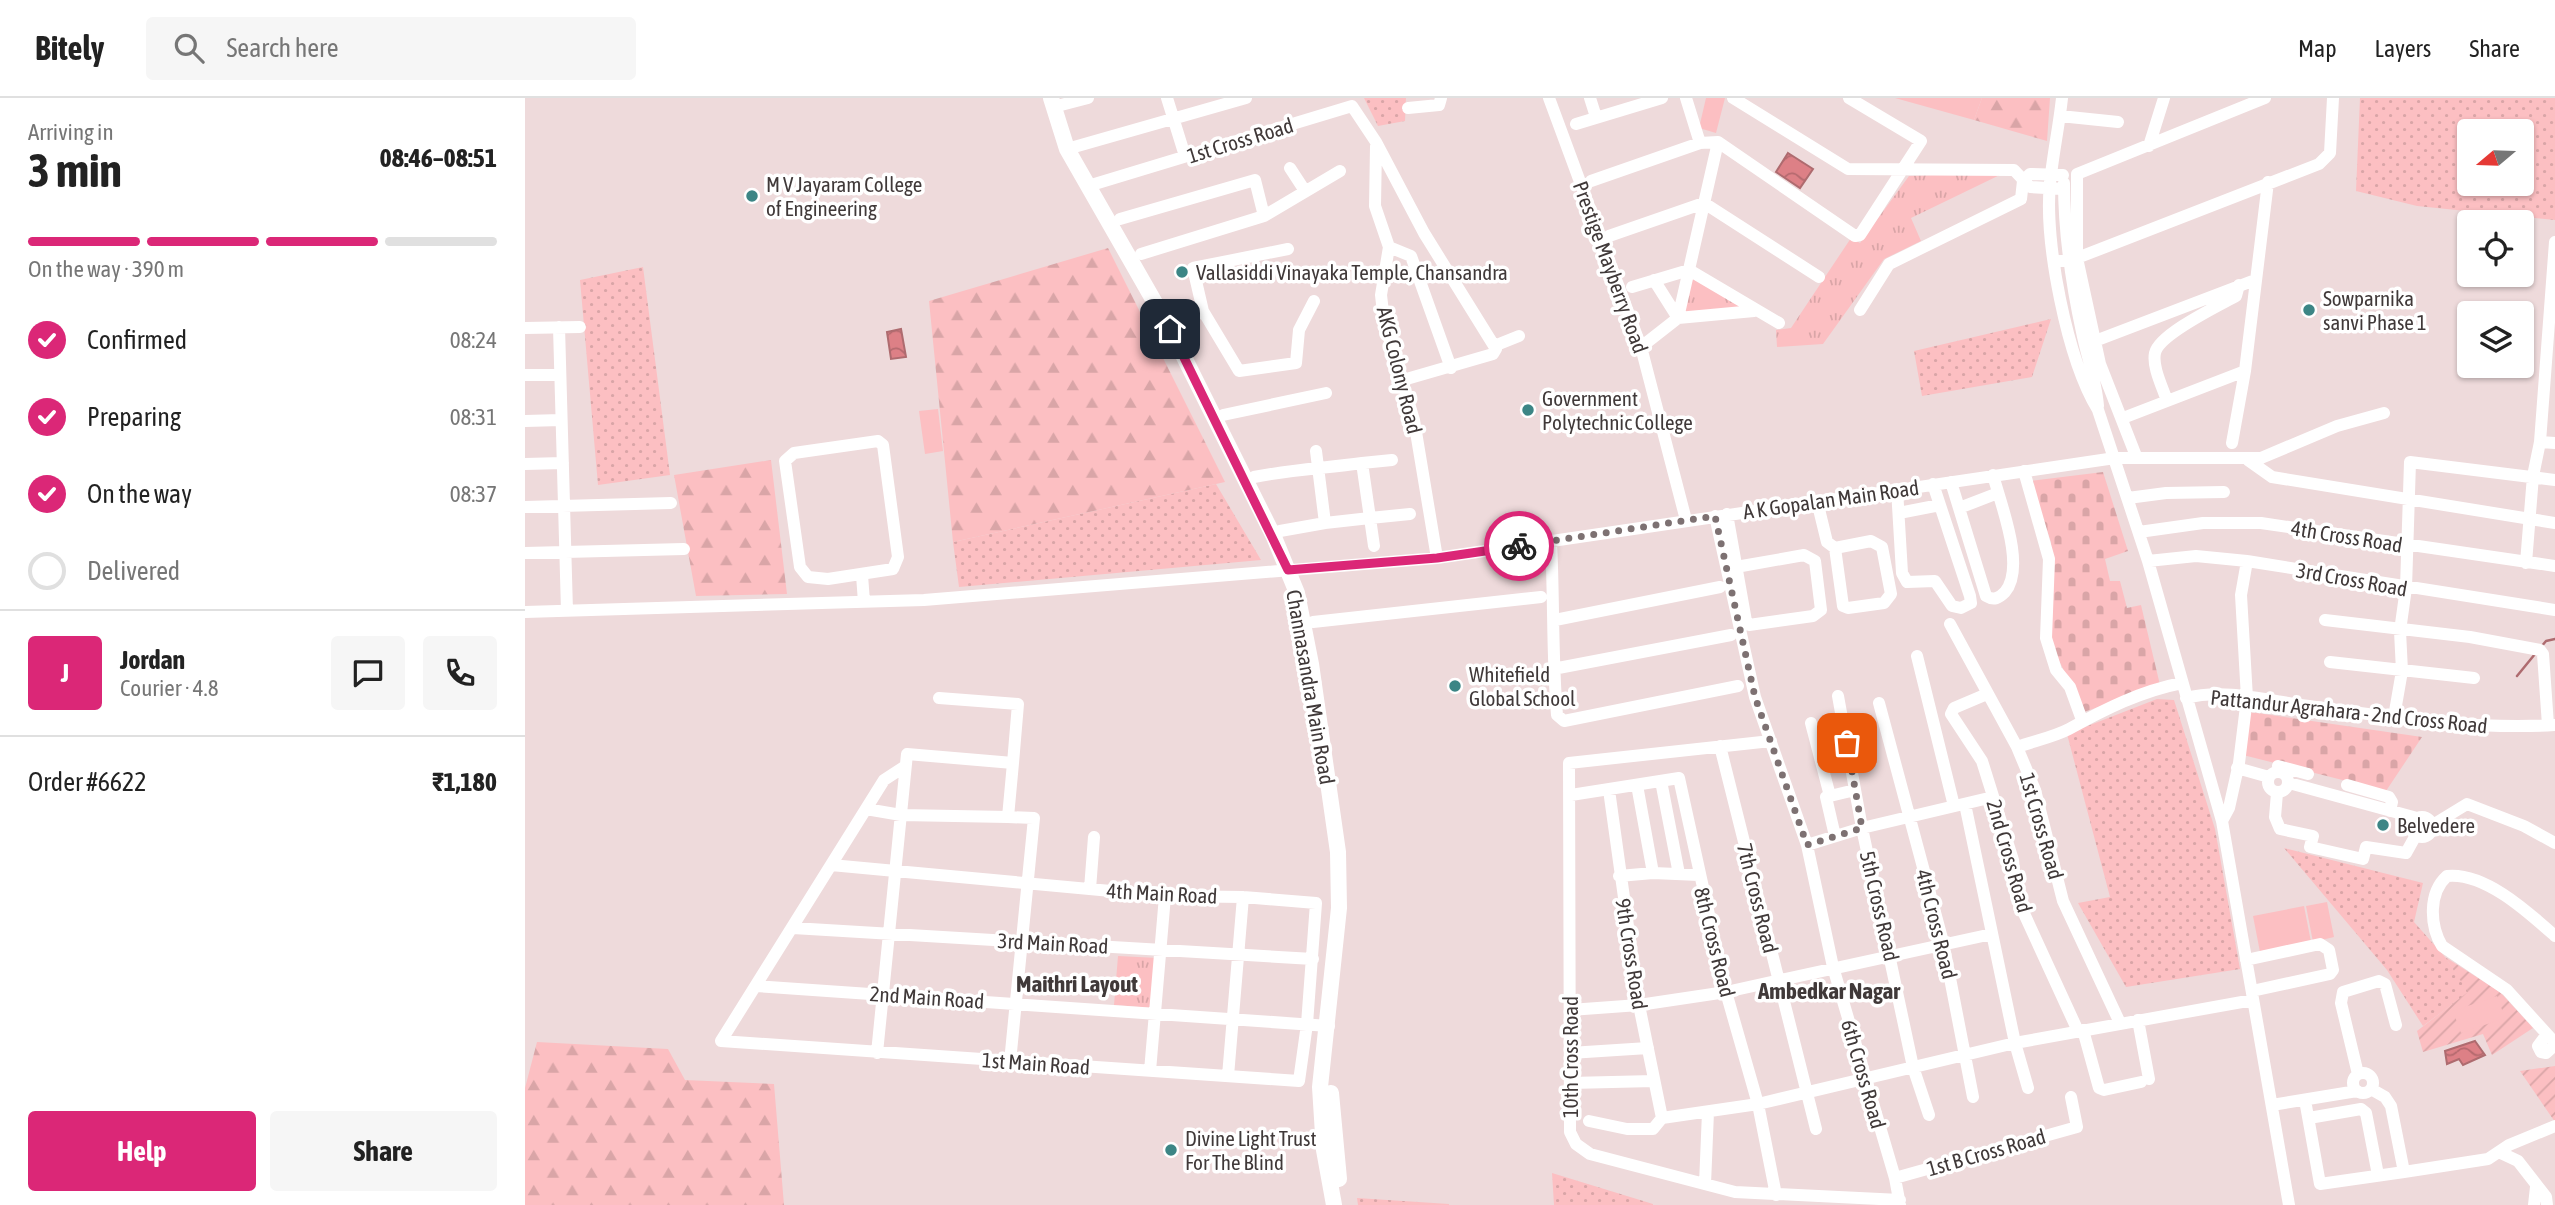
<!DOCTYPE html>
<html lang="en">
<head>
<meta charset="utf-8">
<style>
	:root { --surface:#fff; --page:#f6f6f6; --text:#222; --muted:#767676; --line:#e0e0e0; --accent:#db2777 }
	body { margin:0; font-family:"Asap Condensed",sans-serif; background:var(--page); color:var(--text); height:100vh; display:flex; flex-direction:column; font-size:26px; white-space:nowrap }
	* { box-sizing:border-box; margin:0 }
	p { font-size:23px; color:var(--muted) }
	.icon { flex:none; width:38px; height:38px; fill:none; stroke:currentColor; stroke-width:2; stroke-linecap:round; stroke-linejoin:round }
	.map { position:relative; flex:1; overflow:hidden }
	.panel { display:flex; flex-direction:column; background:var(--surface); width:525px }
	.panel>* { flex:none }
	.needle { width:46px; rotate:251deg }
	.fabs { position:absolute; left:1932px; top:21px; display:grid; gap:14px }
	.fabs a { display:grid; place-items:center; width:77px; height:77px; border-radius:7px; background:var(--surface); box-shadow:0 2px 5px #0004; font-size:35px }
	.pin { position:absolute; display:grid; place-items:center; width:60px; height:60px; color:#fff; margin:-30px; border-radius:14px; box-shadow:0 4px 10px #0006 }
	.courier { position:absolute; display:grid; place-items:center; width:70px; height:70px; margin:-35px; border:5px solid #db2777; border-radius:50%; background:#fff; color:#222; box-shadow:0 2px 9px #0007 }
	.overview em { font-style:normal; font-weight:700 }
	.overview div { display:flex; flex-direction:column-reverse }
	.overview { display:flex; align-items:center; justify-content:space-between; height:119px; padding:0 28px }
	h1 { font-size:46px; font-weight:700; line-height:52px }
	.bar { display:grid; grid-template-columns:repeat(4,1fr); gap:10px 7px; align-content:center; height:84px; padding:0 28px }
	.bar i { height:9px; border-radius:5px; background:var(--line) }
	.bar .active { background:var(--accent) }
	.bar p { grid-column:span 4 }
	.line { display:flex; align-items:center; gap:18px; padding:0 28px; border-top:2px solid var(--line) }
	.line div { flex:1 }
	.round { display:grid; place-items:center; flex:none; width:74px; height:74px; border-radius:7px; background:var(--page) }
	ol { padding:0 28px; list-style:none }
	li { display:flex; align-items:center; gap:21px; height:77px }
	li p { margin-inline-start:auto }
	li .icon { padding:7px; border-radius:50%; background:var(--accent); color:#fff; stroke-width:4 }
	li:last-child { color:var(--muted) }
	li i { width:38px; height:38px; border:4px solid var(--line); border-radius:50% }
	.cta { display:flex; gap:14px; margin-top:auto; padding:14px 28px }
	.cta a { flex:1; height:80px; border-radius:7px; background:var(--accent); color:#fff; font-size:28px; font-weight:700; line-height:80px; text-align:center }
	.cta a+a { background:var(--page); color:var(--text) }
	header { display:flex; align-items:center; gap:42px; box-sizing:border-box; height:98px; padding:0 35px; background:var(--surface); border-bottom:2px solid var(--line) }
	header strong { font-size:33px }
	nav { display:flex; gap:38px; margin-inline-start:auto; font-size:24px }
	.search { width:490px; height:63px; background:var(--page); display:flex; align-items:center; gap:18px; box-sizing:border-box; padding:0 24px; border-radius:7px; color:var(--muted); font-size:26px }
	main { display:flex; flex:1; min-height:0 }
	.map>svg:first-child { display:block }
	.grass { fill:url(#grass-dots); fill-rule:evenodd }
	.forest { fill:url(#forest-firs) }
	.cemetery { fill:url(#cemetery-stones) }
	.park { fill:url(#park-tufts) }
	.garden { fill:url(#garden-furrows) }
	.pitch { fill:#fcbfc2 }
	.water { fill:url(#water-waves); stroke:#ae6b6f; stroke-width:2 }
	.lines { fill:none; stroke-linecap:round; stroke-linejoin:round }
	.stream { stroke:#ae6b6f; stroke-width:2.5 }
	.minor { stroke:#fff; stroke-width:12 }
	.major { stroke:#fff; stroke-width:16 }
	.done { stroke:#7d7172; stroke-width:7; stroke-dasharray:0 12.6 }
	.route { stroke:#db2777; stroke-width:9 }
	.poi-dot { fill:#3c8585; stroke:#fff; stroke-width:2.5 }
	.labels { text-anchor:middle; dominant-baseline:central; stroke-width:7; stroke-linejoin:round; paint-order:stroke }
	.street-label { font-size:21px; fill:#403939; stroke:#fff }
	.poi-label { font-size:21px; fill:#403939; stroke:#fff; text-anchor:start }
	.neighbourhood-label { font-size:23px; font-weight:bold; fill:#403939; stroke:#fff }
</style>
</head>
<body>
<header>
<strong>Bitely</strong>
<div class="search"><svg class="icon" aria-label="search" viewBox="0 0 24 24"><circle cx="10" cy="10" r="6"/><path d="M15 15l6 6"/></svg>Search here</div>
<nav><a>Map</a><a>Layers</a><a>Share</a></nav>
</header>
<main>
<section class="panel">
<div class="overview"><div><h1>3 min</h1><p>Arriving in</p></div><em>08:46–08:51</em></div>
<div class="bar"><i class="active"></i><i class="active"></i><i class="active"></i><i></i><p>On the way · 390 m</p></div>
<ol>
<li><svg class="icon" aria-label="check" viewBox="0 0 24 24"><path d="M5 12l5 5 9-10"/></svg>Confirmed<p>08:24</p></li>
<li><svg class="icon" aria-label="check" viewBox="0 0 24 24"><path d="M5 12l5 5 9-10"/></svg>Preparing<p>08:31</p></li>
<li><svg class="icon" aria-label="check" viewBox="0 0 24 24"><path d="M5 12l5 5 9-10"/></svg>On the way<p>08:37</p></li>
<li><i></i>Delivered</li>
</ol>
<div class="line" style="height:126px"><b class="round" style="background:var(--accent);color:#fff">J</b><div><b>Jordan</b><p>Courier · 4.8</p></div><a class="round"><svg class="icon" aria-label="chat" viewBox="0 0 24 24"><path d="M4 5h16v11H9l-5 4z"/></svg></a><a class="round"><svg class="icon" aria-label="phone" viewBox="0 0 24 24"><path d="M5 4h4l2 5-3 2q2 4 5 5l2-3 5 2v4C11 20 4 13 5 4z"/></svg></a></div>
<div class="line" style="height:91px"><div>Order #6622</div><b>₹1,180</b></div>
<div class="cta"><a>Help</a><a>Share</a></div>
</section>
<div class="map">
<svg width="2030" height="1107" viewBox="0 0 2030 1107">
	<defs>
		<pattern id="grass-dots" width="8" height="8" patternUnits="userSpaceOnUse" patternTransform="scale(1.75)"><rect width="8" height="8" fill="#fcbfc2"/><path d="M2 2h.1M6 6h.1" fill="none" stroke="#d9a5a7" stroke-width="1.8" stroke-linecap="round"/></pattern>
		<pattern id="forest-firs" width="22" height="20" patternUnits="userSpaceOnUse" patternTransform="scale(1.75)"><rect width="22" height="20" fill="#fcbfc2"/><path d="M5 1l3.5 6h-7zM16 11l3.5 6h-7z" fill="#d9a5a7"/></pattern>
		<pattern id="cemetery-stones" width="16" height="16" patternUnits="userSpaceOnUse" patternTransform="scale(1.75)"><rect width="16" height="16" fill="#fcbfc2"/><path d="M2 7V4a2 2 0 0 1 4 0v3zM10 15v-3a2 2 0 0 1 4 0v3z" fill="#d9a5a7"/></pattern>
		<pattern id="park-tufts" width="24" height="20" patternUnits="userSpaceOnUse" patternTransform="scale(1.75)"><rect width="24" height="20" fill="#fcbfc2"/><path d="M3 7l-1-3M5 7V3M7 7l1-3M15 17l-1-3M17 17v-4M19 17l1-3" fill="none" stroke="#d9a5a7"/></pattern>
		<pattern id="garden-furrows" width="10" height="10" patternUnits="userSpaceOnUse" patternTransform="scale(1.75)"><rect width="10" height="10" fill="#fcbfc2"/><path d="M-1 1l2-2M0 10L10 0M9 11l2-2" fill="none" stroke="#d9a5a7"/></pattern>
		<pattern id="water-waves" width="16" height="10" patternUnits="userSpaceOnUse" patternTransform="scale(1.75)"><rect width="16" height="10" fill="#dd8086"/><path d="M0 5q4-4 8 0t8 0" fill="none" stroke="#b56a6f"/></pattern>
	</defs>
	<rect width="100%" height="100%" fill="#eedadb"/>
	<path class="grass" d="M839 0H881L880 23 853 28Z
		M1835 0H2030V122L1892 108 1831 93ZM1944 33H1997V86H1944Z
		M118 169 145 377 73 387 55 182Z
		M1526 221 1507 279 1397 298 1389 253Z
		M691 386 736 462 434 489 428 444Z
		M1632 601 1649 602 1690 731 1715 871 1601 889 1553 805 1585 799 1542 636Z
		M1759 750 1898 785 1889 824 1920 859 1944 894 1898 928 1862 872Z
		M1027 1075 1128 1106V1107H1029Z
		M832 1100 924 1106V1107H833Z"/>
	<path class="forest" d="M1457 0H1525L1522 43 1449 22Z
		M583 150 700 384 428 444 404 203Z
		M246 362 262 496 171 498 149 377Z
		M12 944 143 951 160 982 249 986 259 1107H0V990Z"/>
	<path class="cemetery" d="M1578 374 1603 453 1580 461 1585 483H1595L1602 510 1616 507 1635 587 1559 614 1526 546 1528 491 1526 444 1505 383Z
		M1725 614 1897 639 1861 693 1718 657Z"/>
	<path class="park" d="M1481 74 1386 120 1396 143 1359 161 1298 246 1252 249 1251 232 1266 230 1326 140 1335 145 1384 78Z
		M1167 180 1219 210 1159 215Z
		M593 858 633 860 629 910 589 907Z"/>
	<path class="garden" d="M1920 859 1975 894 2008 930 1967 957 1958 936 1898 954 1892 933 1943 894Z
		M2030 968V1024L1995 973Z"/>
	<path class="pitch" d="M1181 0H1200L1191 35 1174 30Z
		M1370 0H1457L1449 22Z
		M413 311 418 353 400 356 394 313Z
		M1802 804 1809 839 1788 844 1781 808Z
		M1779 808 1786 844 1735 854 1728 818Z
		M1972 898 1980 920 1936 935 1928 913Z"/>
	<path class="water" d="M1263 55 1288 71 1275 90 1251 74Z
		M376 231 381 259 366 261 362 234Z
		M1950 943 1960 957 1938 967 1934 961 1922 966 1920 953Z"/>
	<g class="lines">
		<path class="stream" d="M2016 549 2021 543 2030 541
			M1992 578 2010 556"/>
		<path class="minor" d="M642 0 660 58
			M1024 0 1116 249 1161 422
			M1065 0 1071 19
			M1161 0 1175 45
			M1208 0 1323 71 1489 72 1505 89 1539 91
			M1537 0C1534 28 1528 56 1525 85 1519 144 1542 261 1573 312L1623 463 1697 723 1764 1107
			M536 7 563 0
			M883 10 914 7 916 0
			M1535 18 1593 24
			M1051 26 1137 0
			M851 48 850 108 864 149 856 197 859 223 889 322 912 460
			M1624 48 1639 0
			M542 51 721 0
			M765 70 780 93
			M1066 83 1175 45 1193 44 1330 138 1335 137 1396 43 1324 0
			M1539 85C1539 137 1546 183 1557 234 1562 259 1571 282 1573 308
			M563 88 827 8 851 44 899 135 971 251 968 256 878 282
			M595 121 730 82 739 118
			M1084 138 1179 105 1294 179
			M864 149 886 158 926 270
			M616 156 739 118 815 73
			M1530 164 1552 160 1794 66 1805 55 1808 0
			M1129 182 1153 220 1229 213
			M1107 189 1164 172 1254 225
			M1335 212 1364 166 1496 101 1498 83 1505 76 1538 77
			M678 213 714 273 771 265 774 232 789 203
			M34 229 42 513
			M0 230 55 229
			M645 231 678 213 668 170 763 151
			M1570 243 1730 182
			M969 248 994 238
			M1116 249 1153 220 1193 44
			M0 277H35
			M1642 303C1638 290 1627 269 1630 255 1634 236 1693 208 1711 198L1714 187
			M698 317 801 295
			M1598 320 1720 273 1743 84
			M0 323 36 322
			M353 343 358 347 373 459 368 471 303 481 283 479 275 469 260 363 269 355Z
			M2015 344 2030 345
			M1707 345 1720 273
			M1611 358 1575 266 1552 160V76L1740 0
			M1723 362 1747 379 2030 425
			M837 365 867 362
			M0 366 38 365
			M1499 373 1524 461 1521 540 1531 572 1545 589 1557 622
			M729 379C764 372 801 370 837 365L845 420 800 425 791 353
			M1426 384 1461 498C1469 503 1474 500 1480 494 1501 469 1476 407 1468 377
			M1372 391 1377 475 1382 484 1410 483 1427 508 1436 510 1446 505 1445 498 1408 386
			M1603 400 1641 395 1699 394
			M1292 403 1302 444 1310 450 1318 508 1323 510 1359 505 1366 496 1357 449 1346 443 1310 450
			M0 409 146 405
			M1434 410 1473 395
			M1374 415 1415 407
			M1202 416 1221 523 1224 527 1288 518 1296 512 1290 463 1279 457 1211 469
			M1190 418 1230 599 1282 747 1308 869 1370 1080 1375 1107
			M755 433 800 425
			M1614 434 1678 425H1736L2030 468
			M1026 443C1029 501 1027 559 1032 617L1039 623 1213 588
			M849 448 845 420 885 416
			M0 455 159 451
			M1623 463 1671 458 1722 463 2030 512
			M2001 465 2008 378 2015 344 2030 144
			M337 477 339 504
			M0 514 399 502 912 460 1590 360H1736L1812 328 1859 315
			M1030 522 1195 489
			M1800 522 1945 539 2015 552 2018 556 2023 627
			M788 524 1016 499
			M1425 526 1492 649 1510 692 1538 803 1595 925
			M1392 558 1429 708
			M1805 564 1949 580
			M1028 571 1206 537
			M1462 596 1429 610 1426 616 1457 663 1488 762 1491 798 1553 933
			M1313 598 1337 730 1388 969 1404 1017
			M1661 600C1701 590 1743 603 1784 608 1866 619 1946 632 2030 627
			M1354 605 1418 844 1448 999
			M1869 619 1877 573 1875 533 1881 490 1885 364 2030 382
			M1286 625 1305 698 1330 692
			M1246 643 1044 665 1045 1034 1051 1046 1065 1056 1210 1094 1375 1102
			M1195 648 1291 1031
			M1492 649C1509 643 1529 639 1544 631 1580 611 1616 593 1657 585
			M1753 668 1783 676
			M1712 670 1744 679
			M1743 684a10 10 0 1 1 20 0a10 10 0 1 1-20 0Z
			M1136 683 1154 776
			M1764 685 1892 720
			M1112 687 1128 775
			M1822 687 1864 699 1867 704 1865 713
			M1084 692 1114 907 1137 1020
			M1752 695 1750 719 1755 731 1788 738 1785 749 1838 761 1841 749 1881 755 1891 737
			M1046 697 1154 680 1201 894 1233 1006 1251 1097
			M1305 698 1301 699 1310 738
			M1440 706 1490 945 1503 990
			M341 711 376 717 483 719
			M1887 729a10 10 0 1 1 20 0a10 10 0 1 1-20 0Z
			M1697 723 1704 710 1714 665 1722 600 1716 497 1722 463
			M1906 728 1942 706 1999 728 2030 745
			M1282 747 1337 730 1468 699
			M306 767 640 798 718 799 791 805 782 926 774 983 196 943 359 682 379 669
			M1094 778 1128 775 1174 777
			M565 791 569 739
			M268 830 788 861
			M2030 838C2003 814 1960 774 1922 778 1903 795 1905 828 1917 848L1982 892 2030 945
			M1721 862 1795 846 1804 852 1808 872 1805 876 1727 893
			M231 888 804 928
			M1045 912 1114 907 1201 894 1467 836
			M1613 922 1624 981
			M1558 932 1574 990 1579 992 1616 984
			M2022 936 2013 948 2016 954 2021 955 2030 947
			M352 955 382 656 488 665 493 606 414 600
			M1045 955 1123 950
			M485 964 509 720 483 719 488 665
			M625 973 640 798
			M1828 985a10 10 0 1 1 20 0a10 10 0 1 1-20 0Z
			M1833 976 1816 905 1818 894 1854 883 1860 886 1871 927
			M703 978 718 799
			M1045 985 1129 983
			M1846 991 1860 999 1866 1008 1879 1074 1963 1061 1984 1047 2030 1028
			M1780 1002 1795 1086 1879 1074
			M1747 1007 1832 993
			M1784 1020 1836 1011 1841 1015 1853 1077
			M1064 1023 1102 1031H1128L1137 1020 1233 1006 1490 945 1728 902
			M1976 1055 1993 1063 2021 1099 2022 1107
			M1370 1080 1552 1029 1546 999
			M1180 1086 1183 1014
			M2009 1107 2011 1089"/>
		<path class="major" d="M526 0 542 51 645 231 749 439 772 495 786 566 813 754 814 810 795 989 799 1052 809 1107
			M806 995 814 1081"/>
	</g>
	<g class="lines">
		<path class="done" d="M994 448 1190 418 1230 599 1282 747 1337 730 1322 645"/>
		<path class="route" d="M645 231 763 472 912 460 994 448"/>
	</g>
	<g class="poi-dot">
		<circle cx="227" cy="98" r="7"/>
		<circle cx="657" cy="174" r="7"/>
		<circle cx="1784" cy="212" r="7"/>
		<circle cx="1003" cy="312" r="7"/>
		<circle cx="930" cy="588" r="7"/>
		<circle cx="1858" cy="727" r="7"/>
		<circle cx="646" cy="1052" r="7"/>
	</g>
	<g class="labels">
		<g class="street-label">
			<text transform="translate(715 42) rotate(-17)">1st Cross Road</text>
			<text transform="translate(1086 169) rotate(70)">Prestige Mayberry Road</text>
			<text transform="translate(875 272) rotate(76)">AKG Colony Road</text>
			<text transform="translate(1306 401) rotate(-8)">A K Gopalan Main Road</text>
			<text transform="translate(1822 438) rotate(9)">4th Cross Road</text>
			<text transform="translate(1827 481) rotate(10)">3rd Cross Road</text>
			<text transform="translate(786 589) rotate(80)">Channasandra Main Road</text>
			<text transform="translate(1824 613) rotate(6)">Pattandur Agrahara - 2nd Cross Road</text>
			<text transform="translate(1517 728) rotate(74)">1st Cross Road</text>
			<text transform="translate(1485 758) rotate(74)">2nd Cross Road</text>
			<text transform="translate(637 795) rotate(3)">4th Main Road</text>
			<text transform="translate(1233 800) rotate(76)">7th Cross Road</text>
			<text transform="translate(1355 808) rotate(77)">5th Cross Road</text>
			<text transform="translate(1412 826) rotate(76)">4th Cross Road</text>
			<text transform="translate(1190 844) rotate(76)">8th Cross Road</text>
			<text transform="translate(528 845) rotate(3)">3rd Main Road</text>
			<text transform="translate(1107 856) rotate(81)">9th Cross Road</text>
			<text transform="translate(402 899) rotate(4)">2nd Main Road</text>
			<text transform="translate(1045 959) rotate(-90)">10th Cross Road</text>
			<text transform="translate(511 965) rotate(4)">1st Main Road</text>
			<text transform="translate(1339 976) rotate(74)">6th Cross Road</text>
			<text transform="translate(1461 1054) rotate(-16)">1st B Cross Road</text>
		</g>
		<g class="poi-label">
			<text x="241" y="86">M V Jayaram College<tspan x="241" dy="24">of Engineering</tspan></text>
			<text x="671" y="174">Vallasiddi Vinayaka Temple, Chansandra</text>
			<text x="1798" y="200">Sowparnika<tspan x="1798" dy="24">sanvi Phase 1</tspan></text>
			<text x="1017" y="300">Government<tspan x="1017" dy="24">Polytechnic College</tspan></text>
			<text x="944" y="576">Whitefield<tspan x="944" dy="24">Global School</tspan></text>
			<text x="1872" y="727">Belvedere</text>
			<text x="660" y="1040">Divine Light Trust<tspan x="660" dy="24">For The Blind</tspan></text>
		</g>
		<g class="neighbourhood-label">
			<text x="552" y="886">Maithri Layout</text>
			<text x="1304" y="893">Ambedkar Nagar</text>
		</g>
	</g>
</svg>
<div class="fabs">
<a><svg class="needle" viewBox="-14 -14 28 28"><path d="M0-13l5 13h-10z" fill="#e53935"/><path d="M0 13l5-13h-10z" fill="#767676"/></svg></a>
<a><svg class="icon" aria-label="locate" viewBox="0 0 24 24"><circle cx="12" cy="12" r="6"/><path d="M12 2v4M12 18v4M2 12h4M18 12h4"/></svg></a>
<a><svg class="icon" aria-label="layers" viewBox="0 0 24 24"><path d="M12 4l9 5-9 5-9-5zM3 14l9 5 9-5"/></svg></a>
</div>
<div class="pin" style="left:1322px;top:645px;background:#ea580c"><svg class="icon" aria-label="bag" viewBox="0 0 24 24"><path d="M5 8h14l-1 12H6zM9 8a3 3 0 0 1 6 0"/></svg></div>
<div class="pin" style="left:645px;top:231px;background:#1f2937"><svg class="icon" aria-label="home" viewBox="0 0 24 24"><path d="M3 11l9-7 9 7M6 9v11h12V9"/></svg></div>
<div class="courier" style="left:994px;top:448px"><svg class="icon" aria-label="bike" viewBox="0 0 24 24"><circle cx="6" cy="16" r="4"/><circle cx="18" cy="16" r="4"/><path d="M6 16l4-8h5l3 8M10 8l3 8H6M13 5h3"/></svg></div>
</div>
</main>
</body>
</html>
